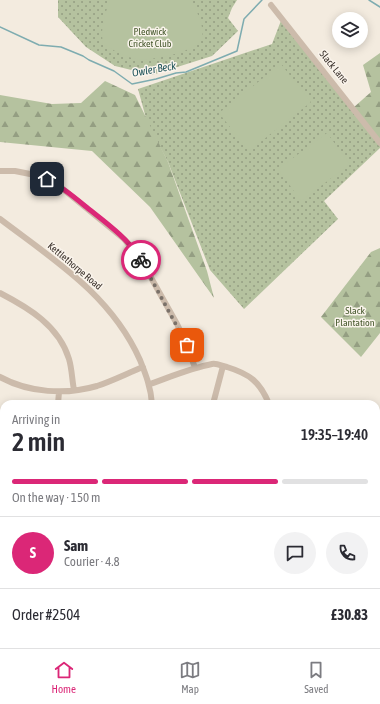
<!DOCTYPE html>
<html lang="en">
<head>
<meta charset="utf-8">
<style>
	:root { --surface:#fff; --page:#f2f2f3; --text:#2b2b33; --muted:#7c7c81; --line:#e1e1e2; --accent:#db2777 }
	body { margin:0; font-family:"Asap Condensed",sans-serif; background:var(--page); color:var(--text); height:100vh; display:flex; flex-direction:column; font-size:15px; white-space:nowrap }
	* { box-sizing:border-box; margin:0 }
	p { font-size:13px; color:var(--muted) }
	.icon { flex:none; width:22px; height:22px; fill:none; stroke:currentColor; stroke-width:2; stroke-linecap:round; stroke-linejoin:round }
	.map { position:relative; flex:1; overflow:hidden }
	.details { position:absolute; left:0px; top:400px; width:380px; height:248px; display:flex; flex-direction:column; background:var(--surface); border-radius:12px 12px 0 0; box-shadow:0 2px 10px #0003 }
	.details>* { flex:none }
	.fabs { position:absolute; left:332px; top:12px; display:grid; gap:8px }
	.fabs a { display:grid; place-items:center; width:36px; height:36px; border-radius:50%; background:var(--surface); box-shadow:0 2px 10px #0003; font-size:20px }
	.pin { position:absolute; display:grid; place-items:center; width:34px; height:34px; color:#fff; margin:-17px; border-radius:8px; box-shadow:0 2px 6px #0006 }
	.courier { position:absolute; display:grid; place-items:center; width:40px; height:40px; margin:-20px; border:3px solid #db2777; border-radius:50%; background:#fff; color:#222; box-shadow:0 1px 5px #0007 }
	.summary em { font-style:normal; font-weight:600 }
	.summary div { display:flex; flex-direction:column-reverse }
	.summary { display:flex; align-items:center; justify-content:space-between; height:68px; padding:0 12px }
	h1 { font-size:26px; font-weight:600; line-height:30px }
	.bar { display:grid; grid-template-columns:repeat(4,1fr); gap:6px 4px; align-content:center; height:48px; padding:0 12px }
	.bar i { height:5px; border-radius:3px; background:var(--line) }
	.bar .active { background:var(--accent) }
	.bar p { grid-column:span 4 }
	.line { display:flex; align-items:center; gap:10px; padding:0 12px; border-top:1px solid var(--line) }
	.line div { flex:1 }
	.round { display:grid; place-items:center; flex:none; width:42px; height:42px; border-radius:21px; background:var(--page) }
	.tabs { display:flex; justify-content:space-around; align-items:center; height:56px; border-top:1px solid var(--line); background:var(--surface); font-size:11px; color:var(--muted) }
	.tabs a { display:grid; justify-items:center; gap:2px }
	.tabs .active { color:var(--accent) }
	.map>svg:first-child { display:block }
	.grass { fill:url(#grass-dots) }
	.forest { fill:url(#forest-firs) }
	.pitch { fill:#b5c29f }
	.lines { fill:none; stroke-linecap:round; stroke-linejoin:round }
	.stream { stroke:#7eacb0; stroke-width:1.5 }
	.minor { stroke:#ccbbab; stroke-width:6 }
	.tertiary { stroke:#ccbbab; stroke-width:8 }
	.done { stroke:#7a7169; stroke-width:4; stroke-dasharray:0 7.2 }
	.route { stroke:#db2777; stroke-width:5 }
	.labels { text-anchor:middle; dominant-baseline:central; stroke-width:3; stroke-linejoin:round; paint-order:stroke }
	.park-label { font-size:10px; fill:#46582d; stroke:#faf4ec }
	.street-label { font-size:10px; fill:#39302a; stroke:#faf4ec }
	.water-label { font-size:11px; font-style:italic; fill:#1f545b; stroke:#faf4ec }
</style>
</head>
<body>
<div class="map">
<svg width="380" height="648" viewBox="0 0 380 648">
	<defs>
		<pattern id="grass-dots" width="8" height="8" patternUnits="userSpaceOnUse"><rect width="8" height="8" fill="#b5c29f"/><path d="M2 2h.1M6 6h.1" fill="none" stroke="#949e82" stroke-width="1.8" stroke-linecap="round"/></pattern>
		<pattern id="forest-firs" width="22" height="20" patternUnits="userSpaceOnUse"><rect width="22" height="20" fill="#b5c29f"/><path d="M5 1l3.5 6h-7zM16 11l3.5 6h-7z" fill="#949e82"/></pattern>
	</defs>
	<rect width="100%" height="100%" fill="#f3ebdf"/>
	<path class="grass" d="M58 0H237L232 8 228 18 238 31 212 56 152 75 115 66 86 47 58 17Z
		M282 18 380 143V148L324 201 338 219 244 309 210 270 168 162 147 122 138 89 272 44Z
		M150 644H216L214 648H156Z"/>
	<path class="forest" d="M380 53V143L353 108 371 92 363 65Z
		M105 81 135 95 168 162 207 271 214 298 150 207 92 151 0 142V95L52 104 81 103Z
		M380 248V333L361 357 321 317 371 252Z"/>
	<path class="pitch" d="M110 0H192C196 11 205 26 202 38 198 52 150 61 137 59 124 57 113 50 103 44 100 28 105 14 110 0Z
		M281 64 311 102 249 151 219 113Z
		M327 133 350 164 301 201 278 169Z"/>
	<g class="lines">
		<path class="stream" d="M369 0 380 7
			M0 27 39 45 61 47 83 56 89 60 114 71 132 84 156 79 176 73 186 72 237 51 244 19 262 0"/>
		<path class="minor" d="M271 5 380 143
			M0 171H15L35 175 58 185 124 239 140 258 177 324 187 345 195 368
			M0 219C54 260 111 295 140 360 146 375 151 388 152 404
			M0 293C29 308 59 326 69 359 72 369 72 380 74 390
			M0 377C29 393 66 395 97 386 112 381 128 373 143 367
			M150 384C170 377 191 368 212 364 217 363 222 366 227 367 250 374 260 382 269 404
			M58 404 59 392
			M213 404 223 366
			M0 457 4 459
			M376 564 380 569
			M376 633 380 634
			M113 644 117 648
			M91 648 95 644"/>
		<path class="tertiary" d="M0 560 4 564
			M77 644 81 648
			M312 644 315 648"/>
	</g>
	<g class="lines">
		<path class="done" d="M141 260 187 345"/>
		<path class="route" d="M47 179C61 186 73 196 85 206 105 222 128 238 141 260"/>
	</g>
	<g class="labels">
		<g class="park-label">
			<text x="150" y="31">Pledwick<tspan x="150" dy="12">Cricket Club</tspan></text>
			<text x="355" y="310">Slack<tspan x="355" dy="12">Plantation</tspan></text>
		</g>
		<g class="street-label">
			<text transform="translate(334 67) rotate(51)">Slack Lane</text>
			<text transform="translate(75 266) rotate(40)">Kettlethorpe Road</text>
		</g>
		<g class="water-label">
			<text transform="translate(154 69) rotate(-10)">Owler Beck</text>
		</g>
	</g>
</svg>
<div class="fabs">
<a><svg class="icon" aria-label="layers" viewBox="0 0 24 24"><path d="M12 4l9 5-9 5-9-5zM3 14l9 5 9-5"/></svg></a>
</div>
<div class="pin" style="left:187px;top:345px;background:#ea580c"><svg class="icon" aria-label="bag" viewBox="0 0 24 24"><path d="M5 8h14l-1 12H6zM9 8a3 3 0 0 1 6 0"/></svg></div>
<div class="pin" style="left:47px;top:179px;background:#1f2937"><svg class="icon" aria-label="home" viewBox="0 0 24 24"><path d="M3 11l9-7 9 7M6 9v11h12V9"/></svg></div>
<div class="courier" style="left:141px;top:260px"><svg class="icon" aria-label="bike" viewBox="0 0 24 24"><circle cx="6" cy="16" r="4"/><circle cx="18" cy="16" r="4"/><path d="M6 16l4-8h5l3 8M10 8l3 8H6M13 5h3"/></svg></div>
<section class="details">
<div class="summary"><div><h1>2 min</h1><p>Arriving in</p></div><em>19:35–19:40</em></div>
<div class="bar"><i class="active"></i><i class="active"></i><i class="active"></i><i></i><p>On the way · 150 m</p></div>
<div class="line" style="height:72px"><b class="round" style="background:var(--accent);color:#fff">S</b><div><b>Sam</b><p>Courier · 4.8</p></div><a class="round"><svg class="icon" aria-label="chat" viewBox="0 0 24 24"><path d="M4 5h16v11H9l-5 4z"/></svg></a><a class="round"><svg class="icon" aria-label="phone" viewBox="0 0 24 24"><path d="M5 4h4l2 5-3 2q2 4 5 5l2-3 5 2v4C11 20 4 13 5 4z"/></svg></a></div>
<div class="line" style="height:52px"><div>Order #2504</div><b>£30.83</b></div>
</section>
</div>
<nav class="tabs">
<a class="active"><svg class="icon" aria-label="home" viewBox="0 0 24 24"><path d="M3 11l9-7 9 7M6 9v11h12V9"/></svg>Home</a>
<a><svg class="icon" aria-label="map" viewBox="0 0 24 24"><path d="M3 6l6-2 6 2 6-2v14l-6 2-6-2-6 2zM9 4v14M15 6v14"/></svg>Map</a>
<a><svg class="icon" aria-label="saved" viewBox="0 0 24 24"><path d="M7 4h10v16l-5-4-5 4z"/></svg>Saved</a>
</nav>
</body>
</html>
